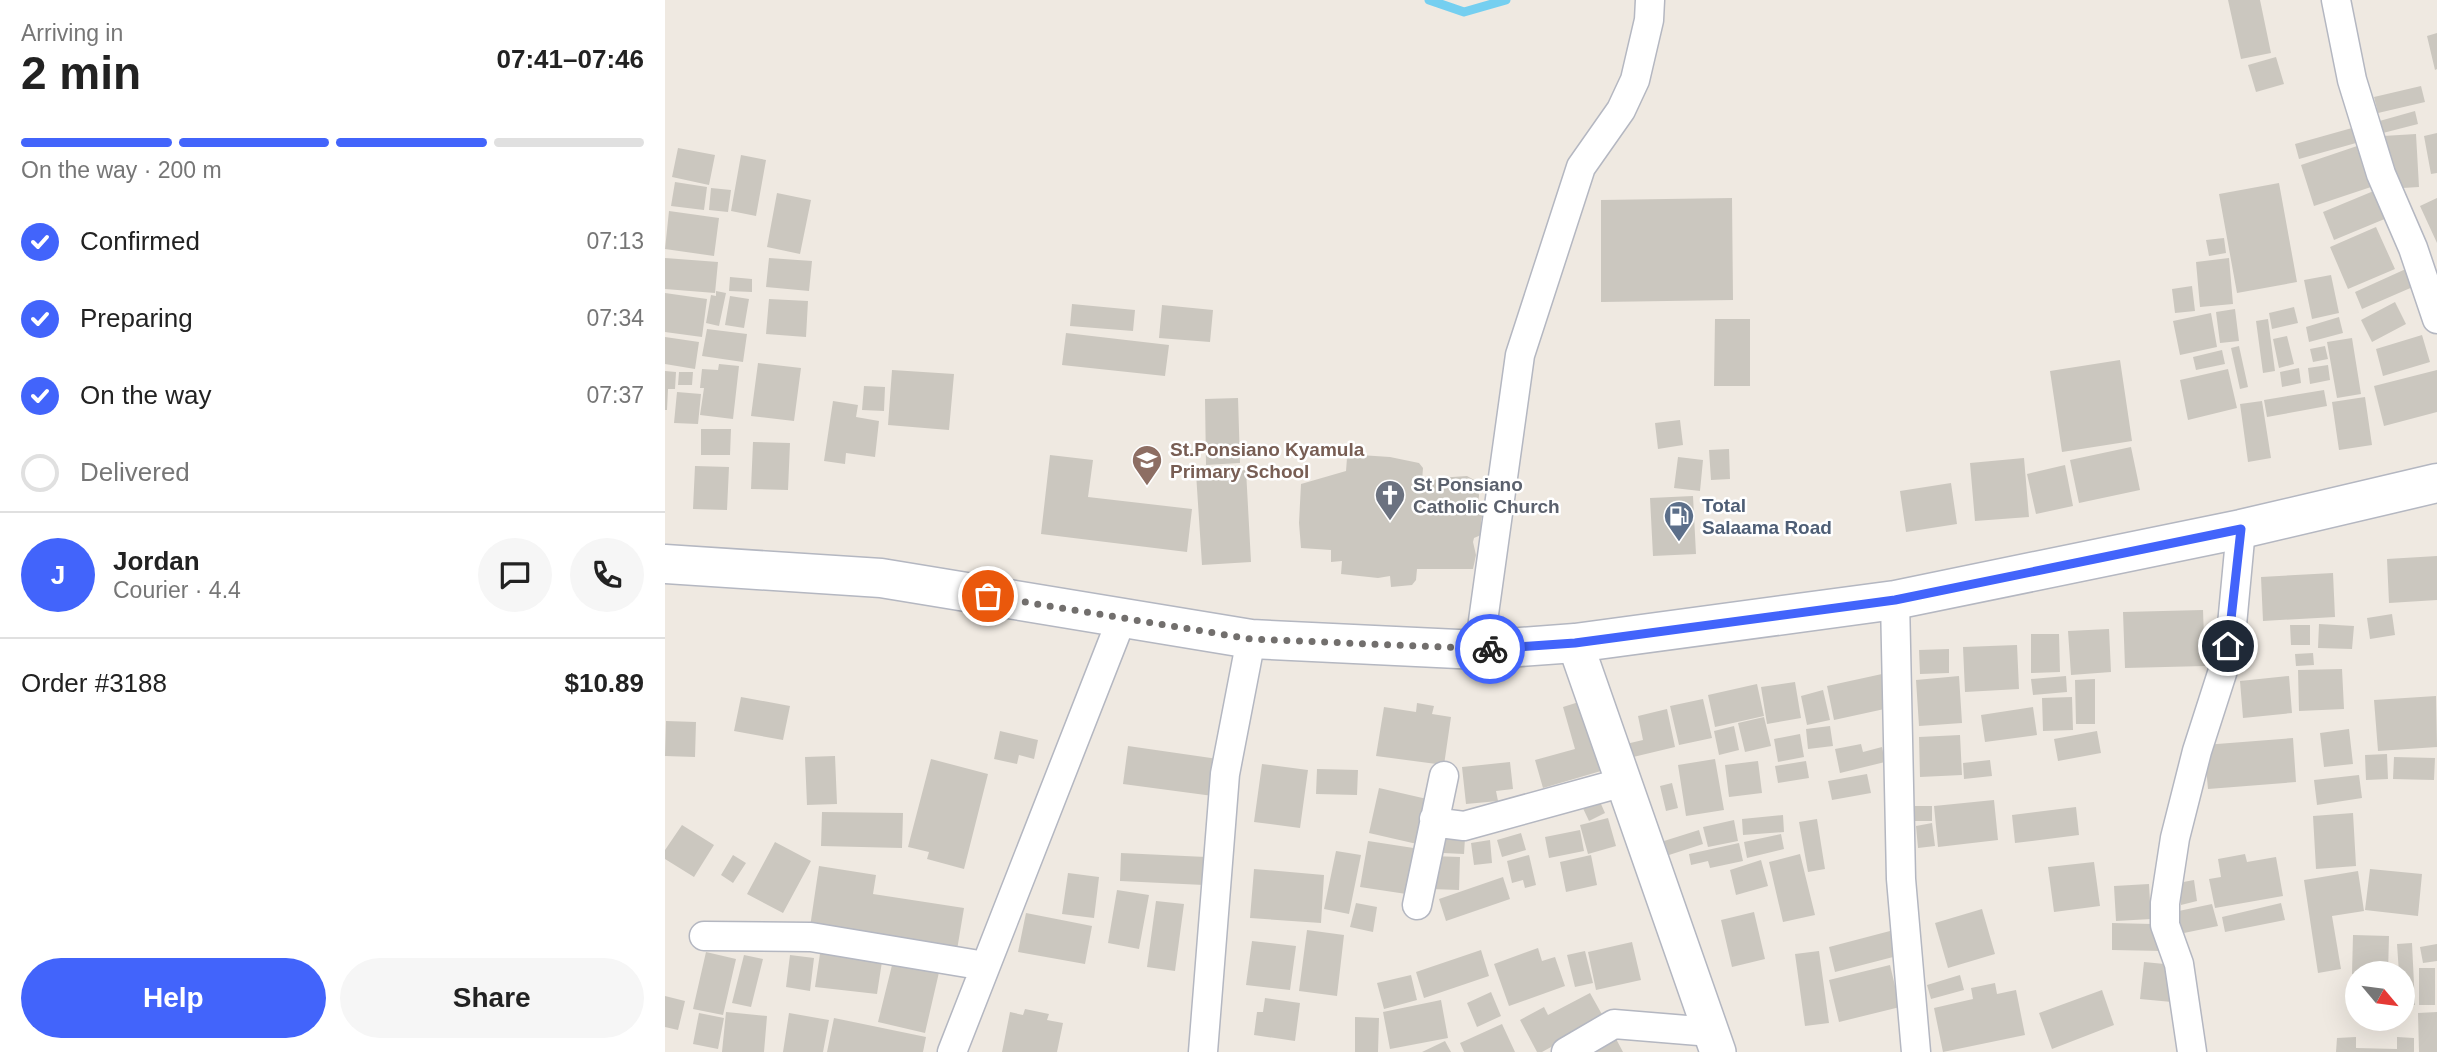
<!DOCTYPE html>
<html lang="en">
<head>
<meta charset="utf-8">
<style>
	:root { --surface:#fff; --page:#f6f6f6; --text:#222; --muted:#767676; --line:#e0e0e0; --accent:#4264fb }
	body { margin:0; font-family:Arial,sans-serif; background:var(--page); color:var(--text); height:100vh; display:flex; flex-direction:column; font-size:26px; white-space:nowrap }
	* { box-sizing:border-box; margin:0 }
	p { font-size:23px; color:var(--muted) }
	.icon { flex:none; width:38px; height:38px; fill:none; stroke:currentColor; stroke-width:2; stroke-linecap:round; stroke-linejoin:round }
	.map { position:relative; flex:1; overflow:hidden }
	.side { display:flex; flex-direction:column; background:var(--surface); width:665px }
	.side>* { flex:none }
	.needle { width:46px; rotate:119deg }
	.controls { position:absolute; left:1680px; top:961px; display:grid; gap:14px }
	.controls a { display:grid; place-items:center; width:70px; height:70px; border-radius:50%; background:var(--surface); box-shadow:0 7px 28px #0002; font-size:35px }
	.pin { position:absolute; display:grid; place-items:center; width:60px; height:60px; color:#fff; margin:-30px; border:4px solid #fff; border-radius:50%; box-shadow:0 2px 7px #0007 }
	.courier { position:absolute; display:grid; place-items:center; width:70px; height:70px; margin:-35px; border:5px solid #4264fb; border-radius:50%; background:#fff; color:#222; box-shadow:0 2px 9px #0007 }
	.summary em { font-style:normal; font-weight:700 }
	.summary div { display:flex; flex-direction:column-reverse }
	.summary { display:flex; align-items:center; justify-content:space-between; height:119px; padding:0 21px }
	h1 { font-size:46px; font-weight:700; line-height:52px }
	.bar { display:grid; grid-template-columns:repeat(4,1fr); gap:10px 7px; align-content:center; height:84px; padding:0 21px }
	.bar i { height:9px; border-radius:5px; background:var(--line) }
	.bar .active { background:var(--accent) }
	.bar p { grid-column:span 4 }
	.line { display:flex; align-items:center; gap:18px; padding:0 21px; border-top:2px solid var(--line) }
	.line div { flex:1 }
	.round { display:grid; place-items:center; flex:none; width:74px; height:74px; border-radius:37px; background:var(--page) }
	ol { padding:0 21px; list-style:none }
	li { display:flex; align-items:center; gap:21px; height:77px }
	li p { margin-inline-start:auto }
	li .icon { padding:7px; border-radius:50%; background:var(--accent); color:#fff; stroke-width:4 }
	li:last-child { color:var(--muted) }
	li i { width:38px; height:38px; border:4px solid var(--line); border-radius:50% }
	.primary-button { display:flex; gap:14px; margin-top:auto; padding:14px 21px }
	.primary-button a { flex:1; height:80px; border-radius:42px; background:var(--accent); color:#fff; font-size:28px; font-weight:700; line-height:80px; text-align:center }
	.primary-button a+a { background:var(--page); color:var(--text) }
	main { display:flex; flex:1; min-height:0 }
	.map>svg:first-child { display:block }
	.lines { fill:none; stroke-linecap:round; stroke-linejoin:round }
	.stream { stroke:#75cff0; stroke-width:9 }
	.building { fill:#cbc7bf }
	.minor-casing { stroke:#b4b7c1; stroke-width:31 }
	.tertiary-casing { stroke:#b4b7c1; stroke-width:38 }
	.secondary-casing { stroke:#b4b7c1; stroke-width:41 }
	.minor { stroke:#fff; stroke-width:28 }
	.tertiary { stroke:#fff; stroke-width:35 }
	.secondary { stroke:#fff; stroke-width:38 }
	.done { stroke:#726f6d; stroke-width:7; stroke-dasharray:0 12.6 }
	.route { stroke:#4264fb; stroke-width:9 }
	.labels { text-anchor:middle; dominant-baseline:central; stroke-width:5; stroke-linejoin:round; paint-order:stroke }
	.education-label { font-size:19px; font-weight:bold; fill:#785e54; stroke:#fff; text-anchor:start }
	.worship-label { font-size:19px; font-weight:bold; fill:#5b616d; stroke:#fff; text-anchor:start }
	.service-label { font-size:19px; font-weight:bold; fill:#4e5e75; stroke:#fff; text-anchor:start }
</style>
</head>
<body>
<main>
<section class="side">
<div class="summary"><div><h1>2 min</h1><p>Arriving in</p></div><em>07:41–07:46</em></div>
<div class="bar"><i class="active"></i><i class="active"></i><i class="active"></i><i></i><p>On the way · 200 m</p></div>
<ol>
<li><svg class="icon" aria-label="check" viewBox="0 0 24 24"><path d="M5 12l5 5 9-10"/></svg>Confirmed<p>07:13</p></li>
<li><svg class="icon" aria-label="check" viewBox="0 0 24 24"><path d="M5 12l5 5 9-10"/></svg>Preparing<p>07:34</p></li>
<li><svg class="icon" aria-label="check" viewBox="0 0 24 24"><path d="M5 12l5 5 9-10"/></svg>On the way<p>07:37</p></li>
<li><i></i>Delivered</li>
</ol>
<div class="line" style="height:126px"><b class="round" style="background:var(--accent);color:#fff">J</b><div><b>Jordan</b><p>Courier · 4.4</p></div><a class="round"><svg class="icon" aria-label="chat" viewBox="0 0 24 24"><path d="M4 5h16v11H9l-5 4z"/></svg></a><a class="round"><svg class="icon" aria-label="phone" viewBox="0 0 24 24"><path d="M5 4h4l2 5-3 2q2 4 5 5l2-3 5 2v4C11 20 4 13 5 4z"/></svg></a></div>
<div class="line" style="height:91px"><div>Order #3188</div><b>$10.89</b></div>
<div class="primary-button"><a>Help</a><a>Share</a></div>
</section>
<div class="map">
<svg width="1772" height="1052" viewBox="0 0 1772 1052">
	<rect width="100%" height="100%" fill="#efe9e1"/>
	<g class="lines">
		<path class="stream" d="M764 0 799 12 841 0"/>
	</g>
	<path class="building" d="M1563 0H1595L1606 53 1576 59Z
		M1772 33V69L1770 70 1762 36Z
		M1611 57 1619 84 1591 92 1583 65Z
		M1756 86 1760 102 1713 113 1709 97Z
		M1750 111 1753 124 1714 134 1711 122Z
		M1687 128 1691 143 1634 159 1630 144Z
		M1772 133V173L1766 174 1759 136Z
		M1751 134 1754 187 1721 189 1718 136Z
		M1698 144 1712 185 1649 206 1636 165Z
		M13 148 50 155 44 185 7 177Z
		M76 155 101 160 91 216 66 211Z
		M10 182 42 187 39 210 6 206Z
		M1614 183 1632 282 1572 293 1554 194Z
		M46 188 66 190 63 212 44 210Z
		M1711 190 1722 218 1669 240 1658 212Z
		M112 193 146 200 135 254 102 247Z
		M1067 198 1068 300 936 302V200Z
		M1772 198V243L1755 206Z
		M4 211 54 218 49 256 0 249Z
		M1711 227 1730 269 1683 289 1665 247Z
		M1559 238 1561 253 1544 256 1541 240Z
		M0 258 53 262 50 293 0 289Z
		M104 258 147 261 144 291 101 287Z
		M1564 258 1568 304 1535 307 1531 262Z
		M1743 268 1750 286 1697 309 1690 292Z
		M1666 275 1674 313 1647 319 1639 280Z
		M65 277 87 279V292L64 291Z
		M1527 286 1530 311 1510 313 1507 289Z
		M51 291 61 293 54 326 41 323 46 295 51 296Z
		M0 293 42 299 37 337 0 332Z
		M65 296 84 299 79 328 60 325Z
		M104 299 143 301 141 337 101 334Z
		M1730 302 1741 324 1707 342 1696 320Z
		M407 304 470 310 468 331 405 326Z
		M497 305 548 310 545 342 494 338Z
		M1629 307 1633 323 1607 329 1604 313Z
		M1570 309 1574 341 1555 343 1551 312Z
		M1546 313 1552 347 1515 355 1508 321Z
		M1674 317 1678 333 1644 342 1641 327Z
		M1050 319H1085V386H1049Z
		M1603 319 1610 371 1598 373 1591 321Z
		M42 329 82 334 78 362 37 356Z
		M401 333 504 345 500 376 397 365Z
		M1757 335 1765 362 1718 376 1711 349Z
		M1622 336 1629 364 1614 368 1608 339Z
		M0 337 34 342 30 369 0 364Z
		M1687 338 1696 394 1672 398 1662 342Z
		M1574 346 1583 387 1575 389 1566 348Z
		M1660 346 1663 359 1648 362 1645 349Z
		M1557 350 1560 364 1531 370 1528 357Z
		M1455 360 1467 441 1397 452 1385 371Z
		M93 363 136 368 129 421 86 416Z
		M54 364 74 366 68 419 35 415 39 388H35L37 369 53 370Z
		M1663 365 1665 380 1645 384 1643 368Z
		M1634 368 1636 383 1617 387 1615 372Z
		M1563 369 1572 408 1523 420 1515 380Z
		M227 370 289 374 284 430 223 425Z
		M1772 370V412L1719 426 1709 386Z
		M0 371 11 372 10 389H3L2 410H0Z
		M14 372H28L27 385H13Z
		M199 386 220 387 219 411 197 410Z
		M1659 390 1662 406 1602 417 1599 400Z
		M12 392 36 394 33 424 9 423Z
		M1700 397 1707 445 1674 450 1667 402Z
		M573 398 575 463 541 465 540 399Z
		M168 401 193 405 191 417 214 421 210 457 181 453 180 464 159 461Z
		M1597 401 1606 458 1583 462 1575 404Z
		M1015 420 1018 445 993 449 990 423Z
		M36 429H66L65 455H36Z
		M88 442 125 443 123 490 86 489Z
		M1466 447 1475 490 1414 503 1405 460Z
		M1064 449 1065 479 1046 480 1044 450Z
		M385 455 428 460 423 497 527 509 522 552 376 534Z
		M695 455 725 457 754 463 758 468 757 481 766 482 773 478 802 476 813 482 814 496 812 507 819 508 816 521V535L809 538 808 542 811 555 808 569H752L751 580 747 585 726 587 725 576 713 578 676 574 677 561 666 562V550L636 548 634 523 636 484 681 471 682 458Z
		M1013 457 1038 460 1035 491 1009 488Z
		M1359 458 1364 517 1310 521 1305 463Z
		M1400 465 1408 506 1371 514 1362 474Z
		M30 466 64 467 62 510 28 509Z
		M581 470 586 562 537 565 531 473Z
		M1286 483 1292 524 1241 532 1235 491Z
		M1028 496 1031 554 988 556 985 498Z
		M1772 556V600L1724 603 1722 559Z
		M1668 573 1670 617 1598 621 1596 577Z
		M1538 610 1540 666 1460 668 1458 612Z
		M1727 614 1730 635 1705 639 1702 618Z
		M1654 624 1689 626 1687 649 1653 648Z
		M1625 625H1645V645H1626Z
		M1444 629 1446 672 1406 675 1403 631Z
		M1366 634H1394L1395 672 1366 673Z
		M1352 645 1354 689 1300 692 1298 647Z
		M1284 649V673L1255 674 1254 650Z
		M1648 653 1649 665 1631 666 1630 654Z
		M1677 669 1679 709 1634 711 1633 670Z
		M1217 674 1224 708 1169 720 1162 686Z
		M1294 676 1297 723 1254 726 1251 680Z
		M1401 676 1402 692 1368 695 1366 679Z
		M1624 676 1627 713 1578 718 1575 681Z
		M1430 679V724H1411L1410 680Z
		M1130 682 1136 718 1102 724 1096 687Z
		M1092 684 1099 716 1050 727 1043 695Z
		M1158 690 1165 720 1142 725 1136 696Z
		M1771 696 1772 747 1713 751 1709 700Z
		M76 697 125 706 118 740 69 731Z
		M1407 697 1408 730 1378 731 1377 698Z
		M1038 699 1047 738 1014 745 1005 706Z
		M917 701 936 771 878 788 870 760 910 749 898 707Z
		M752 703 769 706 767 714 786 717 779 765 711 756 719 707 751 712Z
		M1368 707 1372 735 1320 742 1316 715Z
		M1002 709 1010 747 964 758 961 744 978 740 973 716Z
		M1099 717 1106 746 1080 752 1073 723Z
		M1 721 31 722 30 757 0 756Z
		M1069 726 1074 750 1054 755 1049 731Z
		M1165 726 1168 746 1143 749 1141 729Z
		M1684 729 1688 764 1659 767 1655 733Z
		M335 731 373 740 369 759 354 755 352 764 329 759Z
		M1432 731 1436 753 1393 761 1389 739Z
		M1135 734 1139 757 1113 762 1109 739Z
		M1295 735 1297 775 1255 777 1254 737Z
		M1628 738 1631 782 1543 789 1539 745Z
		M1196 744 1198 752 1217 747 1220 762 1175 773 1170 749Z
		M463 746 553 759 548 796 458 784Z
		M1722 754 1723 779 1701 780 1700 755Z
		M170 756 172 804 142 805 140 757Z
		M1729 757 1770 758 1769 780 1728 779Z
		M266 759 323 774 299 869 262 859 264 852 243 847Z
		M1050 759 1059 810 1021 816 1013 765Z
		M1325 760 1327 776 1299 779 1298 763Z
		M1093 761 1097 793 1064 797 1060 765Z
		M1141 761 1144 778 1113 783 1110 766Z
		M845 762 848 789 831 791 833 801 801 804 797 767Z
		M597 764 643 770 635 828 589 822Z
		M652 769 693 770 692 795 651 794Z
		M1202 774 1206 793 1167 800 1163 781Z
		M1694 775 1697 798 1652 805 1649 780Z
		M1007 783 1013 808 1001 811 995 786Z
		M714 788 762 799 752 844 704 833Z
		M1329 800 1333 840 1273 847 1269 806Z
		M941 801 936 804 940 813 924 821 915 802Z
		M1250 806H1267V821H1250Z
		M1411 807 1414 835 1350 843 1347 815Z
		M157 812 238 813 237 848 156 846Z
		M1688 813 1691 866 1651 869 1648 816Z
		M1118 815 1119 832 1078 835 1077 819Z
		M943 818 951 846 923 854 915 825Z
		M1152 819 1160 869 1143 872 1134 822Z
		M1069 820 1073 841 1043 847 1038 827Z
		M1267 823 1270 846 1253 848 1251 826Z
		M17 825 49 845 29 877 0 859V850Z
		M915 830 919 851 884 858 880 837Z
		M1034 830 1038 844 1004 855 999 841Z
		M856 833 861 850 837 857 832 840Z
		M1116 834 1119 849 1082 858 1079 842Z
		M779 837 800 838 799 854 778 853Z
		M825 840 827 863 809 865 806 843Z
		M703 841 755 849 748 895 695 887Z
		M110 842 146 861 118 913 82 894Z
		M1074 843 1078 861 1045 868 1043 861 1026 865 1024 854Z
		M671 851 696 855 684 914 659 909Z
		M456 853 541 857 539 885 455 881Z
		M1135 854 1150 915 1118 922 1104 862Z
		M1580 854 1582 862 1611 857 1618 896 1550 908 1544 879 1556 877 1553 859Z
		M68 855 81 863 68 883 56 875Z
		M864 855 871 885 860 888 858 880 847 883 842 861Z
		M926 855 932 885 901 892 895 862Z
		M767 856 795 857 794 890 766 889Z
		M1096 860 1103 886 1071 895 1065 870Z
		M1429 862 1435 906 1389 912 1383 867Z
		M154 866 211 875 208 894 299 908 292 950 145 927Z
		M589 869 659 875 656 923 585 918Z
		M1705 869 1757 874 1753 916 1700 910Z
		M1693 871 1699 911 1667 916 1676 969 1653 973 1639 880Z
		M403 873 434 877 429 918 397 914Z
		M838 877 845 899 781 921 774 899Z
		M1529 880 1532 901 1516 905 1513 883Z
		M1484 884 1486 919 1451 921 1449 886Z
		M452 890 484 895 474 949 443 943Z
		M491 901 519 904 510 971 482 967Z
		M691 903 712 907 708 932 685 927Z
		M1616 903 1620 920 1560 932 1557 917Z
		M1547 904 1553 926 1514 934 1509 912Z
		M1317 909 1330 954 1283 968 1270 923Z
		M1089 912 1100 959 1067 967 1056 920Z
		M361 913 427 926 420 964 353 952Z
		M1447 923 1487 924 1499 951 1447 950Z
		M642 930 679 935 672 996 634 991Z
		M1225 931 1232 956 1170 972 1164 947Z
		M1688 935 1724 936 1723 973 1687 974Z
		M587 941 631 946 625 990 581 985Z
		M967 942 976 980 931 990 923 952Z
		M1747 943 1750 1005H1738V973H1734L1732 944Z
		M1772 944V961L1758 963 1755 947Z
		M156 947 218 955 212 994 150 987Z
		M873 948 877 961 890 957 900 986 844 1006 829 964Z
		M816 950 824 976 759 998 751 972Z
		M920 951 928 983 910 987 902 955Z
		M1154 951 1164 1023 1140 1026 1130 954Z
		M41 952 71 959 58 1015 28 1009Z
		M79 955 98 959 86 1007 67 1003Z
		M125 955 149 958 145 991 121 987Z
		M229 957 275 968 260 1033 213 1022Z
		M1479 962 1510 965 1507 1002 1475 999Z
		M1225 965 1235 1007 1174 1022 1164 980Z
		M1754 968H1770V1005H1754Z
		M746 975 752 1000 719 1009 712 983Z
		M1295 975 1299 990 1266 999 1262 985Z
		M1330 983 1332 994 1351 990 1360 1035 1278 1052 1269 1008 1308 999 1306 988Z
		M1437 990 1449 1025 1387 1049 1374 1013Z
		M826 992 836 1016 812 1027 802 1003Z
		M925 993 939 1018 877 1052H872L855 1020 879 1007 883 1015Z
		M0 996 20 1001 13 1030 0 1027Z
		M600 998 635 1003 630 1041 589 1035 592 1012H598Z
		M776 1000 783 1038 725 1049 718 1012Z
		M360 1009 384 1014 382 1020 398 1023 392 1052H337L345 1012 358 1015Z
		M61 1012 102 1016 99 1052H57Z
		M1772 1012V1052H1754L1753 1013Z
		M34 1013 59 1018 53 1049 28 1044Z
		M124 1013 164 1020 158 1052H118Z
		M690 1017 714 1018 713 1052H690Z
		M169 1018 261 1037 258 1052H162Z
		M837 1024 850 1052H799L795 1043Z
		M949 1035 958 1052H919Z
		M1691 1037V1048L1732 1049V1037L1749 1038V1052H1671L1672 1038Z
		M780 1041 786 1052H757Z"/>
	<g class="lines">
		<g class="minor-casing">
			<path id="minor" d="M1671 0 1687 80 1716 174 1748 248 1772 319
				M1230 600 1236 879 1251 1052
				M814 650 855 355 916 167 956 110 970 80 984 20 985 0
				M769 819 783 824 799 826 959 782
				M752 905 779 776
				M39 936 146 937 320 966
				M287 1052 457 618
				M538 1052 560 774 586 639
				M901 1052 949 1024 1046 1032
				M1527 1052 1514 964 1500 925V903L1510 838 1532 751 1559 667 1567 625 1576 529"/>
		</g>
		<g class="tertiary-casing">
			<path id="tertiary" d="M910 643 1053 1052"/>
		</g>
		<g class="secondary-casing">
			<path id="secondary" d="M0 564 216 578 586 639 814 650 910 643 1230 600 1576 529 1772 483"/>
		</g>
		<use href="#minor" class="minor"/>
		<use href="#tertiary" class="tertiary"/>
		<use href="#secondary" class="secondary"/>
	</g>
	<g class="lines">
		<path class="done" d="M323 596 586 639 825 649"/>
		<path class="route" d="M825 649 910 643 1230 600 1576 529 1563 646"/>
	</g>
	<defs>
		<g id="school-pin" transform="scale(1.575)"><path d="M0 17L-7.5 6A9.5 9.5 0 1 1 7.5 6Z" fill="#8d6e63" stroke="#fff"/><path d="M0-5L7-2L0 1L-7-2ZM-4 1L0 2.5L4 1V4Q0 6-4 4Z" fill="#fff"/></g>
		<g id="church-pin" transform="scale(1.575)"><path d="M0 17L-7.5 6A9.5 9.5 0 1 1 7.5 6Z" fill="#6b7280" stroke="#fff"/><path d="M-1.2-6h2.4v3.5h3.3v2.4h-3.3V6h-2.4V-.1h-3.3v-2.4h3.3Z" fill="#fff"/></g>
		<g id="fuel-pin" transform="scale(1.575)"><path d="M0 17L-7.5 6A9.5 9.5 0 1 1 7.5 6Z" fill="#5c6f8a" stroke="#fff"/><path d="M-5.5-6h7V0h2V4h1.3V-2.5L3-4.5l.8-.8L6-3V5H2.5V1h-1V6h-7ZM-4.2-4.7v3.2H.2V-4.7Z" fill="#fff"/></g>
	</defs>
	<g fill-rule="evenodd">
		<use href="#school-pin" x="482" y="460"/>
		<use href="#church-pin" x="725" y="495"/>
		<use href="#fuel-pin" x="1014" y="516"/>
	</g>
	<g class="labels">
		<g class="education-label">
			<text x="505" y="449">St.Ponsiano Kyamula<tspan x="505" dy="22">Primary School</tspan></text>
		</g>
		<g class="worship-label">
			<text x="748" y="484">St Ponsiano<tspan x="748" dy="22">Catholic Church</tspan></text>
		</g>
		<g class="service-label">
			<text x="1037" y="505">Total<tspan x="1037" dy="22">Salaama Road</tspan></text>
		</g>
	</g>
</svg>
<div class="controls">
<a><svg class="needle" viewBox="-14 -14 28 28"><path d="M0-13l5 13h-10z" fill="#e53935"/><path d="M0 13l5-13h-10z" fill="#767676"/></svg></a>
</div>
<div class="pin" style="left:323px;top:596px;background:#ea580c"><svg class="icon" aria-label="bag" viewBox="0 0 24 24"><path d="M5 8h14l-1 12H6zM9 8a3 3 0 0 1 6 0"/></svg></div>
<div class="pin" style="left:1563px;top:646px;background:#1f2937"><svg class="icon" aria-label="home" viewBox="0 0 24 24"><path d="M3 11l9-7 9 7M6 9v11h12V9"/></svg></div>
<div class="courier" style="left:825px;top:649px"><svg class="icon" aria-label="bike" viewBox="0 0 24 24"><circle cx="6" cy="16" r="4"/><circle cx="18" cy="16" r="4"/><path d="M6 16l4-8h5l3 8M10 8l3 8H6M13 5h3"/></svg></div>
</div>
</main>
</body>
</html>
